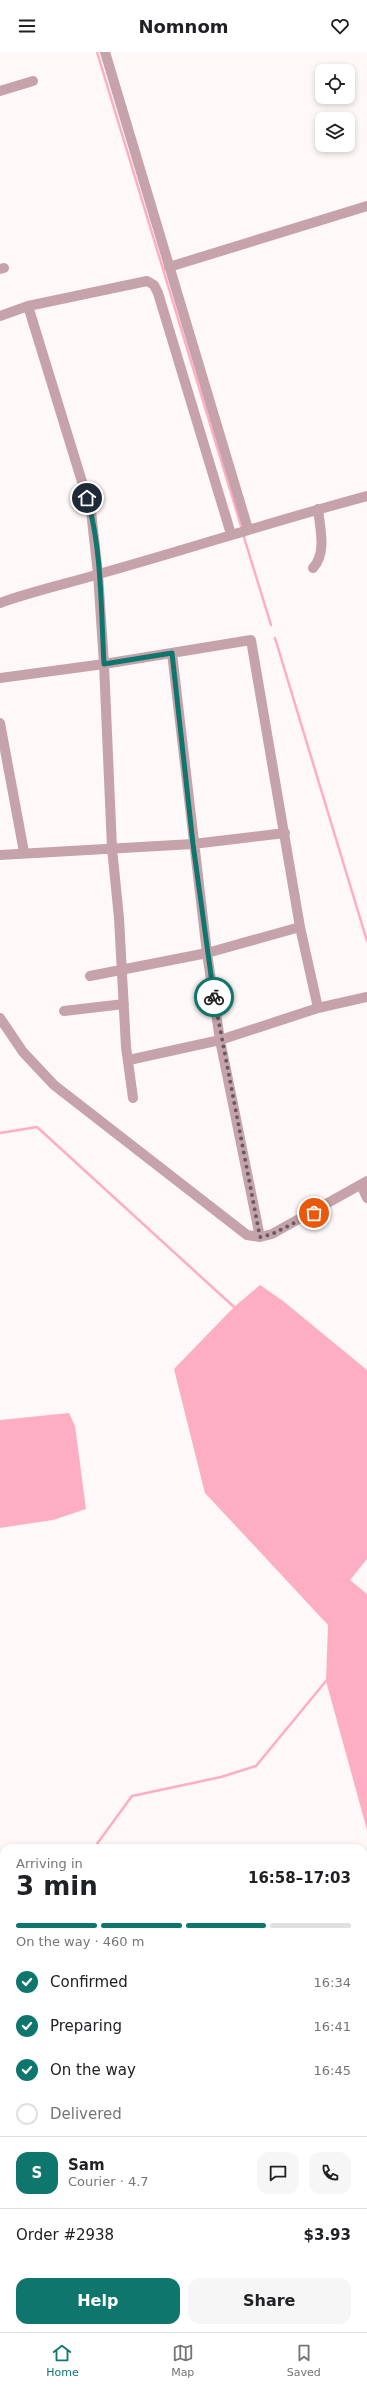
<!DOCTYPE html>
<html lang="en">
<head>
<meta charset="utf-8">
<style>
	:root { --surface:#fff; --page:#f6f6f6; --text:#202124; --muted:#757577; --line:#e0e0e0; --accent:#0f766e }
	body { margin:0; font-family:"DejaVu Sans",sans-serif; background:var(--page); color:var(--text); height:100vh; display:flex; flex-direction:column; font-size:15px; white-space:nowrap }
	* { box-sizing:border-box; margin:0 }
	p { font-size:13px; color:var(--muted) }
	.icon { flex:none; width:22px; height:22px; fill:none; stroke:currentColor; stroke-width:2; stroke-linecap:round; stroke-linejoin:round }
	.map { position:relative; flex:1; overflow:hidden }
	.details { position:absolute; left:0px; top:1792px; width:367px; height:488px; display:flex; flex-direction:column; background:var(--surface); border-radius:12px 12px 0 0; box-shadow:0 2px 6px #0003 }
	.details>* { flex:none }
	.controls { position:absolute; left:315px; top:12px; display:grid; gap:8px }
	.controls a { display:grid; place-items:center; width:40px; height:40px; border-radius:8px; background:var(--surface); box-shadow:0 2px 6px #0003; font-size:20px }
	.pin { position:absolute; display:grid; place-items:center; width:34px; height:34px; color:#fff; margin:-17px; border:2px solid #fff; border-radius:50%; box-shadow:0 1px 4px #0007 }
	.courier { position:absolute; display:grid; place-items:center; width:40px; height:40px; margin:-20px; border:3px solid #0f766e; border-radius:50%; background:#fff; color:#222; box-shadow:0 1px 5px #0007 }
	.summary em { font-style:normal; font-weight:700 }
	.summary div { display:flex; flex-direction:column-reverse }
	.summary { display:flex; align-items:center; justify-content:space-between; height:68px; padding:0 16px }
	h1 { font-size:26px; font-weight:700; line-height:30px }
	.bar { display:grid; grid-template-columns:repeat(4,1fr); gap:6px 4px; align-content:center; height:48px; padding:0 16px }
	.bar i { height:5px; border-radius:3px; background:var(--line) }
	.bar .active { background:var(--accent) }
	.bar p { grid-column:span 4 }
	.line { display:flex; align-items:center; gap:10px; padding:0 16px; border-top:1px solid var(--line) }
	.line div { flex:1 }
	.round { display:grid; place-items:center; flex:none; width:42px; height:42px; border-radius:12px; background:var(--page) }
	ol { padding:0 16px; list-style:none }
	li { display:flex; align-items:center; gap:12px; height:44px }
	li p { margin-inline-start:auto }
	li .icon { padding:4px; border-radius:50%; background:var(--accent); color:#fff; stroke-width:4 }
	li:last-child { color:var(--muted) }
	li i { width:22px; height:22px; border:2px solid var(--line); border-radius:50% }
	.primary-button { display:flex; gap:8px; margin-top:auto; padding:8px 16px }
	.primary-button a { flex:1; height:46px; border-radius:12px; background:var(--accent); color:#fff; font-size:16px; font-weight:700; line-height:46px; text-align:center }
	.primary-button a+a { background:var(--page); color:var(--text) }
	header { display:flex; justify-content:space-between; align-items:center; height:52px; padding:0 16px; background:var(--surface); font-size:18px; font-weight:700 }
	.tabs { display:flex; justify-content:space-around; align-items:center; height:56px; border-top:1px solid var(--line); background:var(--surface); font-size:11px; color:var(--muted) }
	.tabs a { display:grid; justify-items:center; gap:2px }
	.tabs .active { color:var(--accent) }
	.map>svg:first-child { display:block }
	.built { fill:#fce8ed }
	.water { fill:#feaec2 }
	.lines { fill:none; stroke-linecap:round; stroke-linejoin:round }
	.stream { stroke:#feaec2; stroke-width:2.5 }
	.minor { stroke:#c6a3ab; stroke-width:10 }
	.done { stroke:#635d5f; stroke-width:4; stroke-dasharray:0 7.2 }
	.route { stroke:#0f766e; stroke-width:5 }
</style>
</head>
<body>
<header><svg class="icon" aria-label="menu" viewBox="0 0 24 24"><path d="M4 6h16M4 12h16M4 18h16"/></svg>Nomnom<svg class="icon" aria-label="heart" viewBox="0 0 24 24"><path d="M12 20l-8-8c-3-5 5-10 8-4 3-6 11-1 8 4z"/></svg></header>
<div class="map">
<svg width="367" height="2280" viewBox="0 0 367 2280">
	<rect width="100%" height="100%" fill="#fef8f9"/>
	<path class="built" d="M0 2153 4 2155V2276H176L182 2280H0Z"/>
	<path class="water" d="M260 1233 283 1249 367 1318V1507L350 1528 367 1542V1778L326 1629 328 1573 205 1441 174 1317 234 1255Z
		M69 1361 75 1374 86 1457 53 1468 0 1476V1368Z"/>
	<g class="lines">
		<path class="stream" d="M97 0 242 477
			M243 482 271 573
			M275 586 367 889
			M0 1081 37 1075 234 1255
			M94 1796 132 1744 221 1725 256 1714 326 1629
			M0 2111H4"/>
		<path class="minor" d="M105 0 248 477
			M0 39 33 29
			M169 215 367 154
			M0 217 4 216
			M28 254 91 459 98 522 104 612 112 796 119 866 126 995 133 1046
			M0 264 28 254 147 229 154 233 158 241 231 482
			M313 516C327 501 320 476 318 457
			M0 551C33 539 66 532 99 522 189 497 277 468 367 444
			M172 601 207 901 220 988 260 1185
			M0 626 104 612 251 588 300 875 318 956
			M0 671 24 800
			M0 803 193 792 285 781
			M90 924 207 901 300 875
			M64 959 124 952
			M0 966 23 1000 54 1033 247 1183 260 1185 272 1182 367 1129
			M129 1008 220 988 318 956 367 945
			M361 1133 367 1146"/>
	</g>
	<g class="lines">
		<path class="done" d="M214 945 260 1185 272 1182 314 1161"/>
		<path class="route" d="M87 446C102 496 101 560 104 612L172 601 193 792 214 945"/>
	</g>
</svg>
<div class="controls">
<a><svg class="icon" aria-label="locate" viewBox="0 0 24 24"><circle cx="12" cy="12" r="6"/><path d="M12 2v4M12 18v4M2 12h4M18 12h4"/></svg></a>
<a><svg class="icon" aria-label="layers" viewBox="0 0 24 24"><path d="M12 4l9 5-9 5-9-5zM3 14l9 5 9-5"/></svg></a>
</div>
<div class="pin" style="left:314px;top:1161px;background:#ea580c"><svg class="icon" aria-label="bag" viewBox="0 0 24 24"><path d="M5 8h14l-1 12H6zM9 8a3 3 0 0 1 6 0"/></svg></div>
<div class="pin" style="left:87px;top:446px;background:#1f2937"><svg class="icon" aria-label="home" viewBox="0 0 24 24"><path d="M3 11l9-7 9 7M6 9v11h12V9"/></svg></div>
<div class="courier" style="left:214px;top:945px"><svg class="icon" aria-label="bike" viewBox="0 0 24 24"><circle cx="6" cy="16" r="4"/><circle cx="18" cy="16" r="4"/><path d="M6 16l4-8h5l3 8M10 8l3 8H6M13 5h3"/></svg></div>
<section class="details">
<div class="summary"><div><h1>3 min</h1><p>Arriving in</p></div><em>16:58–17:03</em></div>
<div class="bar"><i class="active"></i><i class="active"></i><i class="active"></i><i></i><p>On the way · 460 m</p></div>
<ol>
<li><svg class="icon" aria-label="check" viewBox="0 0 24 24"><path d="M5 12l5 5 9-10"/></svg>Confirmed<p>16:34</p></li>
<li><svg class="icon" aria-label="check" viewBox="0 0 24 24"><path d="M5 12l5 5 9-10"/></svg>Preparing<p>16:41</p></li>
<li><svg class="icon" aria-label="check" viewBox="0 0 24 24"><path d="M5 12l5 5 9-10"/></svg>On the way<p>16:45</p></li>
<li><i></i>Delivered</li>
</ol>
<div class="line" style="height:72px"><b class="round" style="background:var(--accent);color:#fff">S</b><div><b>Sam</b><p>Courier · 4.7</p></div><a class="round"><svg class="icon" aria-label="chat" viewBox="0 0 24 24"><path d="M4 5h16v11H9l-5 4z"/></svg></a><a class="round"><svg class="icon" aria-label="phone" viewBox="0 0 24 24"><path d="M5 4h4l2 5-3 2q2 4 5 5l2-3 5 2v4C11 20 4 13 5 4z"/></svg></a></div>
<div class="line" style="height:52px"><div>Order #2938</div><b>$3.93</b></div>
<div class="primary-button"><a>Help</a><a>Share</a></div>
</section>
</div>
<nav class="tabs">
<a class="active"><svg class="icon" aria-label="home" viewBox="0 0 24 24"><path d="M3 11l9-7 9 7M6 9v11h12V9"/></svg>Home</a>
<a><svg class="icon" aria-label="map" viewBox="0 0 24 24"><path d="M3 6l6-2 6 2 6-2v14l-6 2-6-2-6 2zM9 4v14M15 6v14"/></svg>Map</a>
<a><svg class="icon" aria-label="saved" viewBox="0 0 24 24"><path d="M7 4h10v16l-5-4-5 4z"/></svg>Saved</a>
</nav>
</body>
</html>
